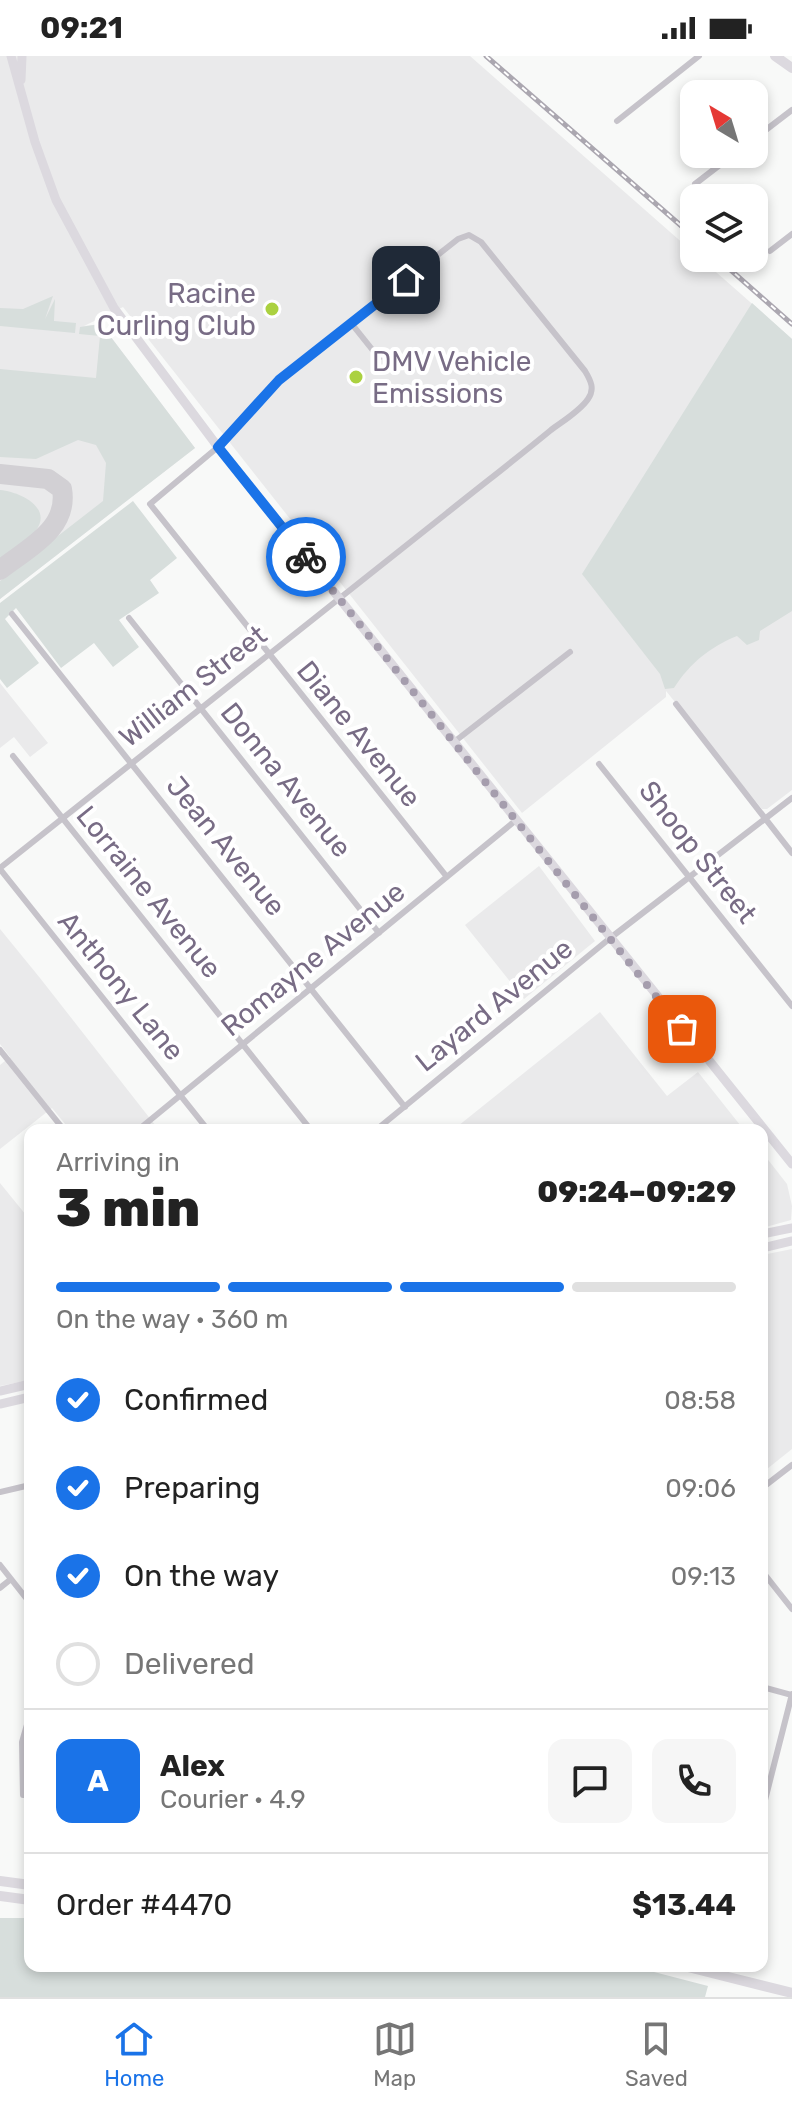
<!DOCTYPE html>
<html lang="en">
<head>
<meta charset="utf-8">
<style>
	:root { --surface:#fff; --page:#f6f6f6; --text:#222; --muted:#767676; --line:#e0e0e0; --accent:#1a73e8 }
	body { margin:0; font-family:Rubik,sans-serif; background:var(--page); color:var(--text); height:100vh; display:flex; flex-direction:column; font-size:30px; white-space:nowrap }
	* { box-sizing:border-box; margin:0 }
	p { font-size:26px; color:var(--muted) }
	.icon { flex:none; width:44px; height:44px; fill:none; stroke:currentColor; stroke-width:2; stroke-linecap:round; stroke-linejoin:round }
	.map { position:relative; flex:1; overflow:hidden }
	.drawer { position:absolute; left:24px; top:1068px; width:744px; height:848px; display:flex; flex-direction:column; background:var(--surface); border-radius:16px; box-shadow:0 4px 12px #0003 }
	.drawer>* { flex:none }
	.needle { width:52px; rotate:322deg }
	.controls { position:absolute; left:680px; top:24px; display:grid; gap:16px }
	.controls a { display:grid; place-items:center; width:88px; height:88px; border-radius:16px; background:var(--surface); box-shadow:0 4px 12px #0003; font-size:40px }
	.pin { position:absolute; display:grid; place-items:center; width:68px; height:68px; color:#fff; margin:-34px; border-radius:16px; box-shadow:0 4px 12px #0006 }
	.courier { position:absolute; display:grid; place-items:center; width:80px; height:80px; margin:-40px; border:6px solid #1a73e8; border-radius:50%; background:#fff; color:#222; box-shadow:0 2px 10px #0007 }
	.head em { font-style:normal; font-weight:800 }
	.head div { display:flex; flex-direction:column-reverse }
	.head { display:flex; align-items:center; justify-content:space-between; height:136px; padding:0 32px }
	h1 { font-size:52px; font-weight:800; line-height:60px }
	.bar { display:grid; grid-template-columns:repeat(4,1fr); gap:12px 8px; align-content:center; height:96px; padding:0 32px }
	.bar i { height:10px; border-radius:6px; background:var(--line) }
	.bar .current { background:var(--accent) }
	.bar p { grid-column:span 4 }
	.line { display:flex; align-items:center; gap:20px; padding:0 32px; border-top:2px solid var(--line) }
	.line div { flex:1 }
	.round { display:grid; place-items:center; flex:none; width:84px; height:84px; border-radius:16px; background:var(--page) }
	ol { padding:0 32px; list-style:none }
	li { display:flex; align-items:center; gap:24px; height:88px }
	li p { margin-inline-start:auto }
	li .icon { padding:8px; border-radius:50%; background:var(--accent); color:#fff; stroke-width:4 }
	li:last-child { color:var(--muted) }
	li i { width:44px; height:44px; border:4px solid var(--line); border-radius:50% }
	.status { display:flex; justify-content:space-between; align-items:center; height:56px; padding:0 40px; background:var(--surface); direction:ltr }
	.status svg { height:22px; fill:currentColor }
	.dock { display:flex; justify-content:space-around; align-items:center; height:112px; border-top:2px solid var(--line); background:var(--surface); font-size:22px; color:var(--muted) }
	.dock a { display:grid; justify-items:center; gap:4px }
	.dock .current { color:var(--accent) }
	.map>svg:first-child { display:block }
	.built { fill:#eaeaeb }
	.green { fill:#d7dedc }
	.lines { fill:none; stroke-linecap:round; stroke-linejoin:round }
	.taxiway { stroke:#d2d0d4; stroke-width:20 }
	.street { stroke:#c6c3ca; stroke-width:6 }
	.secondary { stroke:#dcd9df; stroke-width:9 }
	.primary { stroke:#dcd9df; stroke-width:10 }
	.rail-casing { stroke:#aba7b0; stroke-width:5 }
	.rail { stroke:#fff; stroke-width:2; stroke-dasharray:6; stroke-linecap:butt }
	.done { stroke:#a59dad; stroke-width:8; stroke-dasharray:0 14.4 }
	.route { stroke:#1a73e8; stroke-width:10 }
	.poi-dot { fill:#abd140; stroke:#fff; stroke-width:3 }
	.labels { text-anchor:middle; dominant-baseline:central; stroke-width:8; stroke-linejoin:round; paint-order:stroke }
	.poi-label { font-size:28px; fill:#786c85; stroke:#fff; text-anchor:end }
	.street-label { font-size:28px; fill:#786c85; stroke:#fff }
</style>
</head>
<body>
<div class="status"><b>09:21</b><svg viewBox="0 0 49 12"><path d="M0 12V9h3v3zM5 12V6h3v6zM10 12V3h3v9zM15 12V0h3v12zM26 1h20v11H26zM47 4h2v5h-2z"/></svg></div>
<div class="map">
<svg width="792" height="1941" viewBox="0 0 792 1941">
	<rect width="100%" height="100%" fill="#f8f9f8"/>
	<path class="built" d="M0 0H470L694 197V202H700L792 283V734L767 753H762L666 635V641L522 757 123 251 84 270 101 268 195 392 0 543Z
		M0 627 48 687 30 701 14 681 0 692Z
		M539 810 595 885 524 943 465 869Z
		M0 873 40 922 159 1074H70L52 1052 0 1093V1009L10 1001 0 988Z
		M600 956 667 1040 698 1016 744 1074H453Z
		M762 1096 787 1128 792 1150 791 1164 762 1172Z
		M0 1127 30 1164V1324L0 1330Z
		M792 1193V1393L762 1417V1199Z"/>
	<path class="green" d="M53 240 45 263 55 243 54 265 76 267 75 277 0 270V252L23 253Z
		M752 247 792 283V555L760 575 759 584 747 589 737 580C710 591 690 607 674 632L665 633 660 618 582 518Z
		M101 268 195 392 0 543V525L103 445 106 407 96 389 78 384 36 403 0 401V313L96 322 100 280 79 278 80 271Z
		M0 434C22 436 57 454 32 479 23 488 10 496 0 504Z
		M133 445 177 502 150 524 159 537 119 564 139 591 113 611 94 587 61 612 16 552 5 563 39 607 7 632 0 623V547Z
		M0 1862H30V1910H631L708 1930 705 1941H0Z"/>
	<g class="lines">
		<path class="taxiway" d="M0 418 48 423 62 433C69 473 28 492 0 514"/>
		<path class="street" d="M617 65 699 0
			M754 83 792 54
			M695 128 734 98
			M770 195 792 178
			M351 267 379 302
			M12 558 405 1051
			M129 562 379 877
			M676 648 792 797
			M454 686 570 596
			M13 700 311 1074
			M599 708 792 950
			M0 812C149 693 298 575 447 457 482 429 517 402 551 374 563 365 580 355 588 343 595 333 591 325 585 315L481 186 469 179 458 183 279 324 218 391 150 448 447 821
			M0 813 208 1074
			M0 994 64 1074
			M138 1074 515 765
			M376 1074 609 883 792 742
			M762 1432 792 1409
			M0 1436 30 1429
			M0 1509 30 1547
			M762 1515 792 1553
			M0 1532 11 1523
			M762 1631 792 1639
			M30 1658 22 1686 23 1739H30
			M762 1756 792 1638"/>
		<path class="secondary" d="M11 0 35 86 56 144 114 252 218 391 792 1108
			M21 24 22 0
			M762 1178 792 1172
			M762 1192 792 1185
			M0 1335 30 1328
			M0 1348 30 1341"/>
		<path class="primary" d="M775 0 792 12
			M0 1825 30 1829
			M0 1840 30 1844
			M684 1910 792 1937"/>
		<g class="rail-casing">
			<path id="rail" d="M486 0 694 181
				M717 202 792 268"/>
		</g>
		<use href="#rail" class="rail"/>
	</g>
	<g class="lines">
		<path class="done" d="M306 501 682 973"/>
		<path class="route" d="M306 501 218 391 279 324 406 224"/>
	</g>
	<g class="poi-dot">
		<circle cx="272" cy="253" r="8"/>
		<circle cx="356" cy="321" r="8"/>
	</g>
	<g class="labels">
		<g class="poi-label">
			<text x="256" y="237">Racine<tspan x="256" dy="32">Curling Club</tspan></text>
			<text x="372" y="305" text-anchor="start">DMV Vehicle<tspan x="372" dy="32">Emissions</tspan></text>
		</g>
		<g class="street-label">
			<text transform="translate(193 630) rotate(-38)">William Street</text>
			<text transform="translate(359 678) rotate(51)">Diane Avenue</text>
			<text transform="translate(286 724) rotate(51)">Donna Avenue</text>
			<text transform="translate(226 790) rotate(51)">Jean Avenue</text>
			<text transform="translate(698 796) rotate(52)">Shoop Street</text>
			<text transform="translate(149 836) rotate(51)">Lorraine Avenue</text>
			<text transform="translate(313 903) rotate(-39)">Romayne Avenue</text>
			<text transform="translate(121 930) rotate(51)">Anthony Lane</text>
			<text transform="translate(494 949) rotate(-39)">Layard Avenue</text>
		</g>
	</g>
</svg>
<div class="controls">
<a><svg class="needle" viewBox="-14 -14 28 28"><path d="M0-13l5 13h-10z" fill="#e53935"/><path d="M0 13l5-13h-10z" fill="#767676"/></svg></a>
<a><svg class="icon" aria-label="layers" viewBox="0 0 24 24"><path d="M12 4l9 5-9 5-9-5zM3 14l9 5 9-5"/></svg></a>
</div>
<div class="pin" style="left:682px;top:973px;background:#ea580c"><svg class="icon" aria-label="bag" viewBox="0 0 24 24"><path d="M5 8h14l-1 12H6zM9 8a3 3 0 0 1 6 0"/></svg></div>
<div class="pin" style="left:406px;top:224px;background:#1f2937"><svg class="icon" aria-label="home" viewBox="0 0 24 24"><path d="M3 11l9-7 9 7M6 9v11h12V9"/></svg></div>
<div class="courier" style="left:306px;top:501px"><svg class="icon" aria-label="bike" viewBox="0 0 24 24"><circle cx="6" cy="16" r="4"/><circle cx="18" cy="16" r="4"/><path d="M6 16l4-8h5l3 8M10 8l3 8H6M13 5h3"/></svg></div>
<section class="drawer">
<div class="head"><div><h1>3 min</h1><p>Arriving in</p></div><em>09:24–09:29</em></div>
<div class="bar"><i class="current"></i><i class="current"></i><i class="current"></i><i></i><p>On the way · 360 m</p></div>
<ol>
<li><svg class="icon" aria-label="check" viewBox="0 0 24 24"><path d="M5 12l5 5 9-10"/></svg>Confirmed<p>08:58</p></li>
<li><svg class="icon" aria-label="check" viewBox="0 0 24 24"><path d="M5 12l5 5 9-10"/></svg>Preparing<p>09:06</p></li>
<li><svg class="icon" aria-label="check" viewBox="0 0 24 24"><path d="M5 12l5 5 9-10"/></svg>On the way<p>09:13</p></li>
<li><i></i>Delivered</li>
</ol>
<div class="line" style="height:144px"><b class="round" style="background:var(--accent);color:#fff">A</b><div><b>Alex</b><p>Courier · 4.9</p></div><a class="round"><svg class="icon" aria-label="chat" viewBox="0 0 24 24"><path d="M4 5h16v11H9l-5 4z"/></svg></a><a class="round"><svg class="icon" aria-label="phone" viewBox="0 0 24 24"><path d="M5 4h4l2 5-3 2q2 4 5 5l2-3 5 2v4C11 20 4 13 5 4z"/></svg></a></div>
<div class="line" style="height:104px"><div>Order #4470</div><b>$13.44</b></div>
</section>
</div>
<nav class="dock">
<a class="current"><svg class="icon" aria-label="home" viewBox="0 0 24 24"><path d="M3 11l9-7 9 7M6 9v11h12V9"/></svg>Home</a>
<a><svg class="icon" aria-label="map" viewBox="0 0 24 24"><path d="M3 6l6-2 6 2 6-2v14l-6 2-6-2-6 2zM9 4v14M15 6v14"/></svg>Map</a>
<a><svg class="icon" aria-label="saved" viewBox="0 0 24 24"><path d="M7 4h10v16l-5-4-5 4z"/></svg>Saved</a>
</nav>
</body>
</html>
